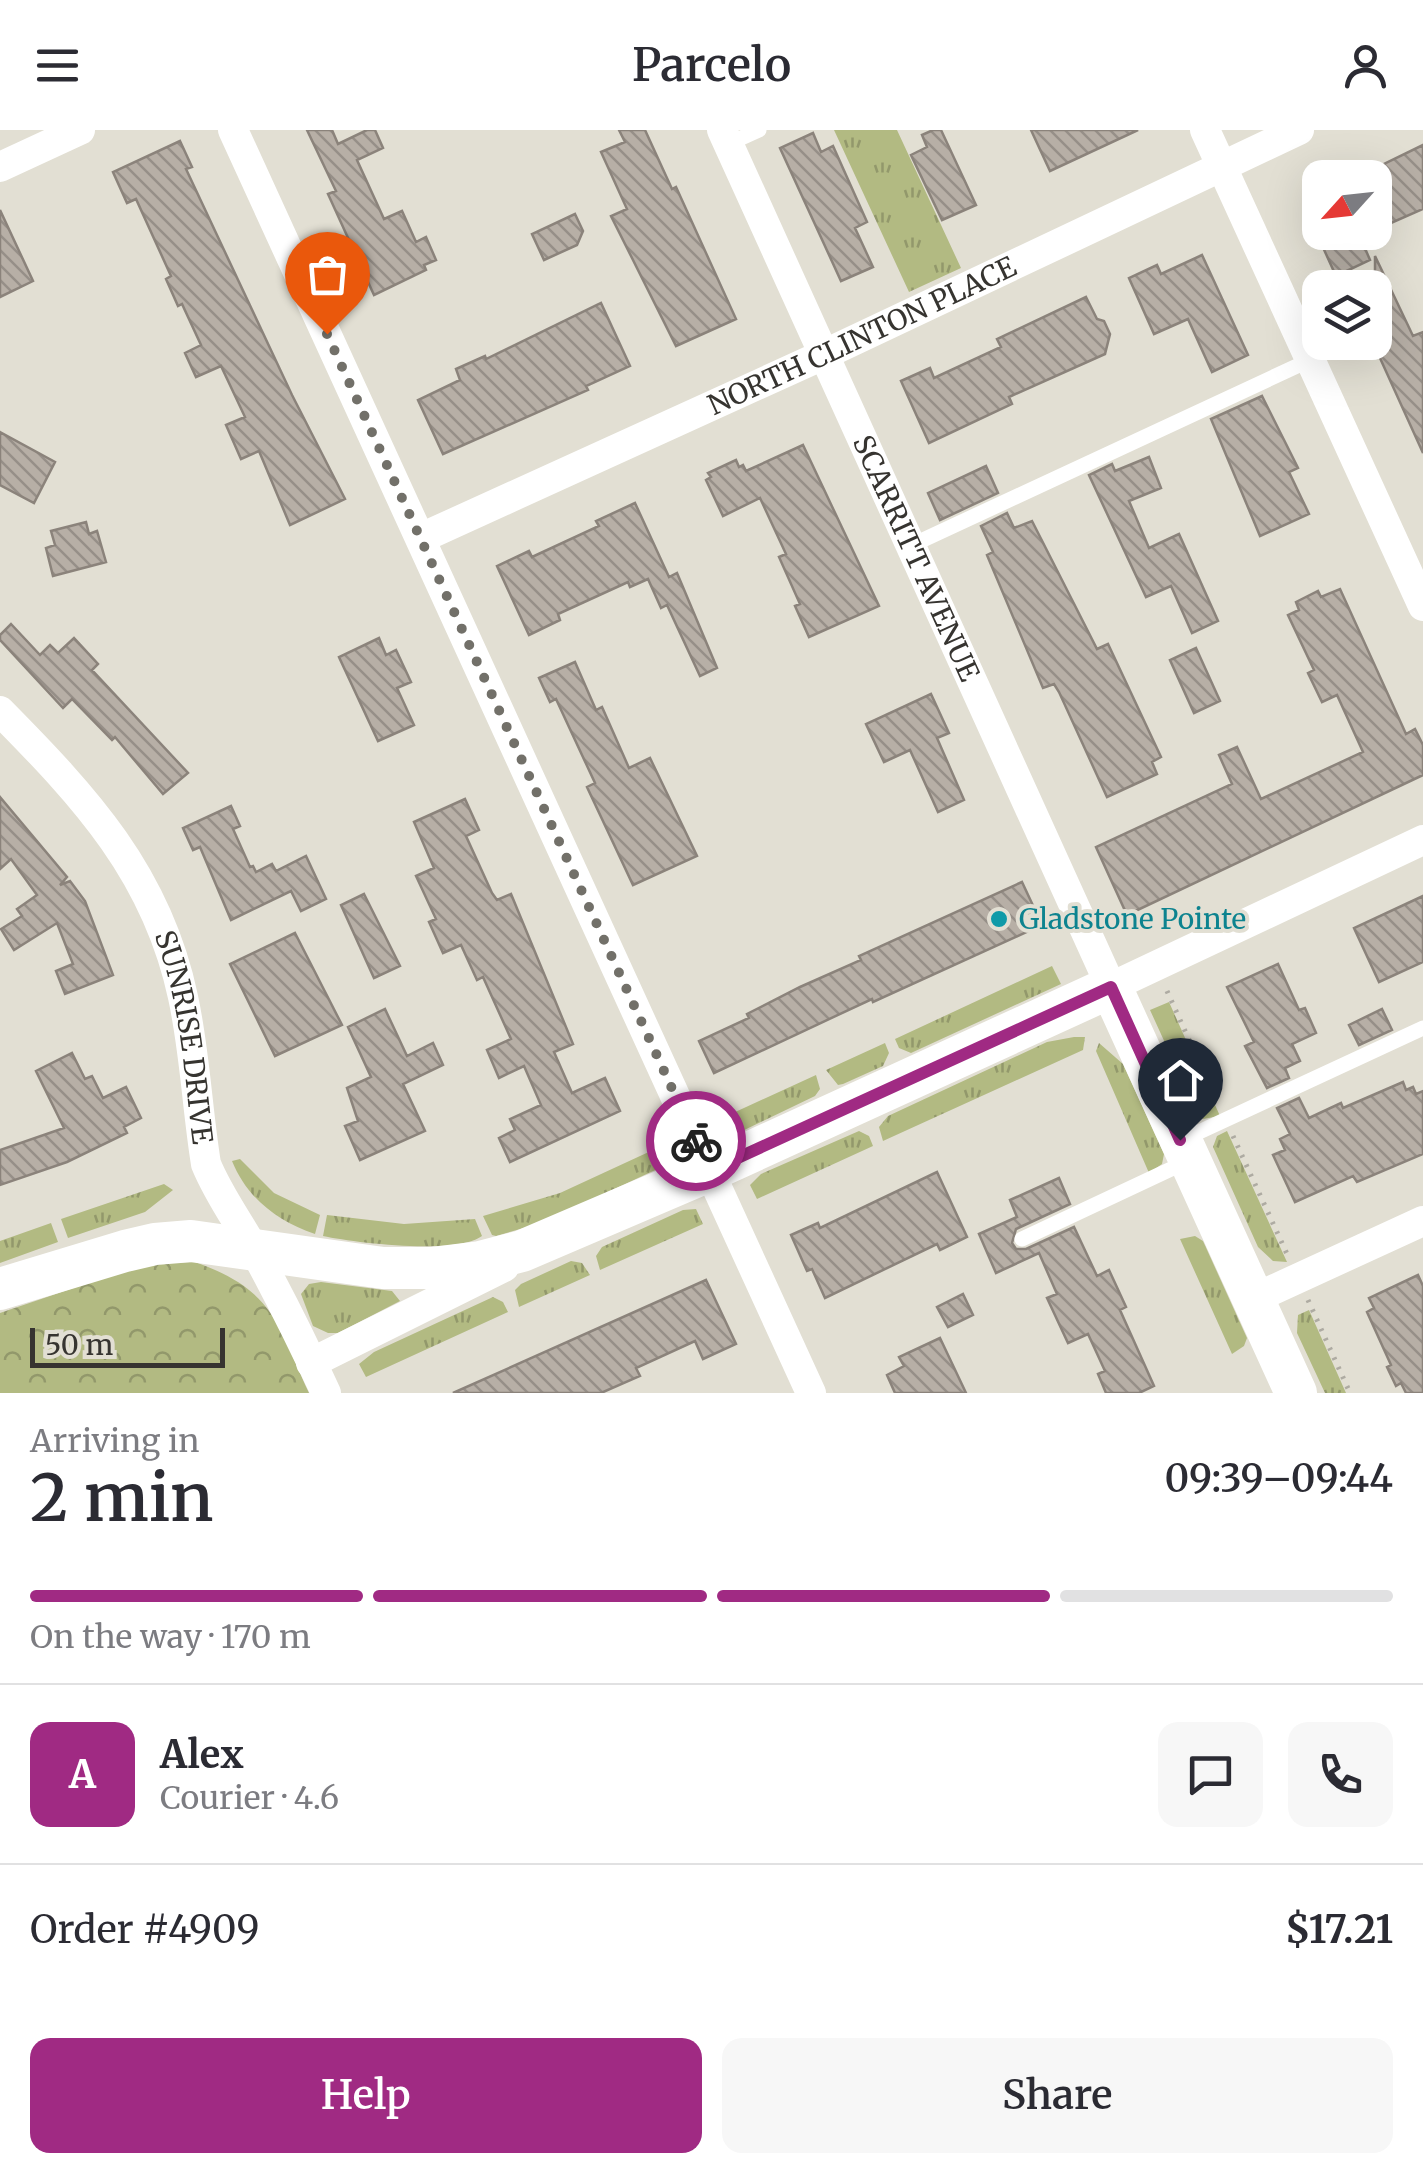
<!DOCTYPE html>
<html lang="en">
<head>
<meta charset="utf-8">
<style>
	:root { --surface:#fff; --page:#f7f7f7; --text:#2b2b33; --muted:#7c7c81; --line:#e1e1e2; --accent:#a02a83 }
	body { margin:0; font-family:Merriweather,serif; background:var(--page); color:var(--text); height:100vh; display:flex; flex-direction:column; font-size:38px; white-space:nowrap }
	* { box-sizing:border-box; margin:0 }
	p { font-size:32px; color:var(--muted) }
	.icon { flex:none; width:55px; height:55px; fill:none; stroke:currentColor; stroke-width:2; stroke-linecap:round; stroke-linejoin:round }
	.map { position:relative; height:1263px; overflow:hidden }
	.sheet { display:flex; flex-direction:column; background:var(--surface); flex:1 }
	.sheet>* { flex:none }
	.needle { width:65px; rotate:243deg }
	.controls { position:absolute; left:1302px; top:30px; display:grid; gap:20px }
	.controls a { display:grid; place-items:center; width:90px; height:90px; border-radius:20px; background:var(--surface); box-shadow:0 10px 40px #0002; font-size:50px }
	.scale { position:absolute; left:30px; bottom:25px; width:195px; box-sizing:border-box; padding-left:10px; border:5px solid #363430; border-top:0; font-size:28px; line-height:35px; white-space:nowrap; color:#363430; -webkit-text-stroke:8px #e2dfd3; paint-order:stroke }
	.pin { position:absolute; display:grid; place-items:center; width:85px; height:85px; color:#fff; margin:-102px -42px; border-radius:50% 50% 50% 0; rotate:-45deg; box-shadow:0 0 10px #0007 }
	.pin .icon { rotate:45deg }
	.courier { position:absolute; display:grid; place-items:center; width:100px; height:100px; margin:-50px; border:8px solid #a02a83; border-radius:50%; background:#fff; color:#222; box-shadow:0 2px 12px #0007 }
	.overview em { font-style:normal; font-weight:600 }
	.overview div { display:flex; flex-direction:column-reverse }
	.overview { display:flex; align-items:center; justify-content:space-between; height:170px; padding:0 30px }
	h1 { font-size:65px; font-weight:600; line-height:75px }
	.bar { display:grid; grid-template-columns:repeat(4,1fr); gap:15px 10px; align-content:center; height:120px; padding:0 30px }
	.bar i { height:12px; border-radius:8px; background:var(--line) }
	.bar .on { background:var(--accent) }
	.bar p { grid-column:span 4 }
	.line { display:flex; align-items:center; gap:25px; padding:0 30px; border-top:2px solid var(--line) }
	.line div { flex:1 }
	.round { display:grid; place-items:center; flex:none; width:105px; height:105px; border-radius:20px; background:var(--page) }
	.cta { display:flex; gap:20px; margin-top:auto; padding:20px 30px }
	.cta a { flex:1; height:115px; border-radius:20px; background:var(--accent); color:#fff; font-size:40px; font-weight:600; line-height:115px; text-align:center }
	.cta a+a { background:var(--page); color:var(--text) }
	header { display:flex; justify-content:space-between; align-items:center; height:130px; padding:0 30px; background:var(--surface); font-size:45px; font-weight:600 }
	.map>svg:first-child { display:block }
	.grass { fill:url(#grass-tufts) }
	.forest { fill:url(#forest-crowns) }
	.building { fill:url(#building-back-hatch); stroke:#8b837b; stroke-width:2.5 }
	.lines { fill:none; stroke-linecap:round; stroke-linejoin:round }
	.path { stroke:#aeaba2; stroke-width:5; stroke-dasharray:2.5 8; stroke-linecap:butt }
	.lane { stroke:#fff; stroke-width:15 }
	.street { stroke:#fff; stroke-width:30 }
	.secondary { stroke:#fff; stroke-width:42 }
	.done { stroke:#727069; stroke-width:10; stroke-dasharray:0 18 }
	.route { stroke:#a02a83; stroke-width:12 }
	.culture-dot { fill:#0f9aa8; stroke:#e2dfd3; stroke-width:4 }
	.labels { text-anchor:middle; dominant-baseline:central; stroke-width:8; stroke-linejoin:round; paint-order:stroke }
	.street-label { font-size:28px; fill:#363430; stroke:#e2dfd3 }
	.culture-label { font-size:28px; fill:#0d838f; stroke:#e2dfd3; text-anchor:start }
</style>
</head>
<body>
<header><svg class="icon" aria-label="menu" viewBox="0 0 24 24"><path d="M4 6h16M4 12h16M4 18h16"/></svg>Parcelo<svg class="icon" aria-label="person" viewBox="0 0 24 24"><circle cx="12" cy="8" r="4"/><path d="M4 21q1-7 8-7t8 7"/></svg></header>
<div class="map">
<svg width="1423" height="1263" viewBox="0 0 1423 1263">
	<defs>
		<pattern id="grass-tufts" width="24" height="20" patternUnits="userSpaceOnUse" patternTransform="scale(2.5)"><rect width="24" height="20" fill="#b2ba82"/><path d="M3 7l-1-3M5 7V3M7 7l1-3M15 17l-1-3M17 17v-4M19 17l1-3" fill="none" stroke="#92986b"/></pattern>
		<pattern id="forest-crowns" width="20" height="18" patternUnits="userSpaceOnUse" patternTransform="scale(2.5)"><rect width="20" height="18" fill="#b2ba82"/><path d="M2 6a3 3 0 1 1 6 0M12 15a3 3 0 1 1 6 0" fill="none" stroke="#92986b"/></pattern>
		<pattern id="building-back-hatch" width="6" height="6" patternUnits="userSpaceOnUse" patternTransform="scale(2.5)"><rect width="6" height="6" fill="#b7afa6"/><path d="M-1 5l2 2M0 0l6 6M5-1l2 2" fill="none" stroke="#968f88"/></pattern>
	</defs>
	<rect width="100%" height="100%" fill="#e2dfd3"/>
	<path class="grass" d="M834 0H897L961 138 909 162Z
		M1052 836 1061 854 911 923 899 918 895 909Z
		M1169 872 1220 986 1203 989 1197 983 1150 880Z
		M1074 907H1085L1083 920 883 1011 879 997 888 986 1047 912Z
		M885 913 889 923 883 936 843 954 838 955 826 940Z
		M1099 913 1123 934 1164 1024 1162 1034 1149 1043 1096 921Z
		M816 945 820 959 815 966 736 1004 727 1005 720 989Z
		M859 1001 869 1006 873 1016 757 1069 750 1055 761 1044Z
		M1227 1001 1287 1132 1273 1131 1258 1117 1213 1017 1217 1006Z
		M666 1014 672 1029 664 1036 541 1093 496 1106 492 1105 483 1086 560 1063Z
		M240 1029 274 1063 320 1085 315 1104C277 1091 247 1068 232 1031Z
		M164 1054 173 1060 145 1082 68 1108 61 1089Z
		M696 1079 703 1094 600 1140 596 1126 602 1117 683 1080Z
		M327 1085 404 1094 475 1089 482 1106C457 1125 355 1113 323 1106Z
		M51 1093 58 1112 0 1133V1111Z
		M1195 1106 1203 1111 1247 1208 1244 1216 1232 1224 1180 1109Z
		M571 1131 582 1133 590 1145 519 1177 515 1160 521 1154Z
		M321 1152 392 1161 400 1171 338 1203H328L313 1196 301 1164 309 1154Z
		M493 1167 503 1172 508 1182 366 1247 359 1234 374 1222Z
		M1309 1180 1346 1263H1325L1297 1203 1298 1185Z"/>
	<path class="forest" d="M195 1132C274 1160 277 1193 309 1263H0V1183L144 1134Z"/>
	<path class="building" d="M307 0H332L338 14 367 0H375L383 18 357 30 384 89 402 81 416 112 426 107 436 130 424 135 426 140 374 165 328 64 336 61Z
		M619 0H645L672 59 676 57 736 189 676 216 611 86 627 79 601 22 625 12Z
		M933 0H941L976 75 942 90 911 25 927 17 922 5Z
		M1031 0H1138L1050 41Z
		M813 3 821 22 833 16 867 92 855 98 873 137 841 151 780 18Z
		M180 11 192 37 186 39 292 265 345 369 290 395 259 321 241 329 226 295 245 287 221 236 196 247 185 223 201 215 182 174 178 176 166 149 171 146 136 69 127 73 113 42Z
		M1423 15V79L1375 100V50L1381 48H1355Z
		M0 80 33 151 0 167Z
		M575 84 583 101 577 115 544 130 532 104Z
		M1316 102H1358L1370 130 1336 146Z
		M1202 125 1248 225 1212 242 1188 189 1154 204 1129 148 1157 135 1161 144Z
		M1375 126 1413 206 1423 202V323L1375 217Z
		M1086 167 1097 189 1104 191 1110 204 1105 224 1009 267 1012 274 929 313 901 251 930 238 934 248 1001 217 997 209Z
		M601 173 630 236 586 256 588 260 443 324 418 270 460 250 456 239 485 226 486 229Z
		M1262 266 1298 338 1289 342 1309 384 1260 406 1211 289Z
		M0 302 55 332 34 373 0 355Z
		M803 315 879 476 809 507 795 476 800 474 779 427 786 424 760 368 723 386 706 350 711 347 708 343 736 330 739 337 743 335 746 341Z
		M1149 327 1161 358 1129 371 1149 418 1179 404 1218 491 1192 503 1171 456 1146 467 1089 345 1112 334 1115 341Z
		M986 336 998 363 940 390 928 363Z
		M635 373 669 447 677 443 717 538 700 546 667 475 661 478 648 449 630 457 628 452 558 484 560 490 529 505 497 436 529 421 532 427 599 396 596 391Z
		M1007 383 1014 398 1032 391 1097 519 1108 514 1161 627 1152 632 1157 644 1107 667 1059 562 1054 554 1043 558 987 425 993 422 981 396Z
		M86 392 89 404 97 401 106 432 53 446 46 418 55 415 51 401Z
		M1340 459 1406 604 1415 599 1423 615V645L1127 785 1096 717 1232 654 1219 625 1237 617 1261 669 1363 622 1337 565 1322 572 1308 543 1314 540 1288 485 1299 480 1296 472 1318 461 1321 467Z
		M11 494 40 525 50 515 58 523 74 508 98 534 92 540 188 643 163 664 115 607 112 610 72 569 63 578 0 510V505Z
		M379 508 386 525 396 520 411 552 397 558 414 595 378 611 339 527Z
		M1196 518 1220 571 1194 583 1170 530Z
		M575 532 596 580 602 577 629 638 650 628 697 726 633 755 587 657 595 653 556 569 550 572 539 548Z
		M931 564 949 603 937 608 964 670 938 682 910 620 884 632 866 594Z
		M0 667 67 747 60 755 70 751 85 771 113 845 65 864 56 841 73 834 57 793 14 820 1 799 22 786 17 779 37 765 11 729 0 739Z
		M465 669 479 700 466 706 492 763 497 770 511 764 573 914 554 922 572 963 605 948 620 981 510 1032 499 1008 515 1000 510 989 541 975 524 936 499 948 487 920 511 909 483 847 477 850 461 815 443 823 429 792 436 789 416 746 434 738 414 692Z
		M231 676 240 696 233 699 250 737 253 736 256 742 272 734 276 741 306 726 326 769 301 781 291 761 231 790 200 717 193 720 183 698Z
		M1022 752 1042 795 873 872 872 869 714 943 699 911 749 888 747 884 800 857 861 830 859 826Z
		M364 764 400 836 374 848 341 775Z
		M1423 766V832L1379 852 1354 798Z
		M295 803 342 895 275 926 230 834Z
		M1278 834 1299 880 1305 878 1316 903 1292 914 1300 931 1285 938 1289 948 1267 958 1245 916 1254 912 1227 857Z
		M385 879 407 926 433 913 443 935 403 954 425 1001 360 1030 345 996 358 991 347 958 371 947 348 897Z
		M1382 879 1392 900 1359 915 1349 895Z
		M72 923 85 949 92 946 103 968 126 957 141 988 124 997 127 1003 67 1032 0 1055V1020L64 998 36 941Z
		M1403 952 1406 960 1413 957 1416 964 1423 961V1024L1357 1052 1353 1046 1295 1072 1273 1025 1285 1020 1280 1009 1290 1004 1277 978 1299 968 1309 988 1341 973 1343 978Z
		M937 1042 967 1107 940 1120 937 1114 825 1168 812 1139 807 1141 791 1105 818 1093 820 1098Z
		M1059 1048 1070 1074 1016 1099 1012 1113 1016 1119H1026L1074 1097 1097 1146 1109 1140 1126 1177 1120 1180 1154 1256 1139 1263H1106L1098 1244 1105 1241 1088 1204 1068 1213 1047 1168 1057 1164 1039 1123 996 1143 979 1104 1017 1087 1010 1070Z
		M1418 1145 1423 1156V1263H1406L1401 1253 1396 1256 1387 1237 1391 1235 1367 1182 1374 1178 1369 1168Z
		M706 1150 736 1214 703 1229 695 1211 636 1238 640 1246 601 1263H453Z
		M963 1164 973 1185 948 1197 937 1177Z
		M940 1208 966 1263H895L887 1245 904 1236 899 1227Z"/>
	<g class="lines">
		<path class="path" d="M1167 861 1218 974
			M1233 1006 1287 1124
			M1308 1170 1350 1263"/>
		<path class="lane" d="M728 14 759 0
			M910 416 1310 230
			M1184 1009 1423 898
			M1022 1109 1186 1032"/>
		<g class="street">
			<path d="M233 0 811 1263"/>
			<path id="s1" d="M722 0 1111 857 1423 710"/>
			<path d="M1205 0 1423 476"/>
			<path d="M0 37 80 0"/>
			<path id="s2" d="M421 408 823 225 1299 0"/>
			<path id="s3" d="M0 581C85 667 157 744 183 867 195 922 197 978 206 1034 219 1066 239 1092 256 1123 281 1169 304 1215 326 1263"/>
			<path d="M1253 1169 1423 1091"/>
			<path d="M311 1233 504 1137"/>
		</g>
		<path class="secondary" d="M0 1159 125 1121 155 1114 191 1111 383 1138H432L480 1132 522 1121 709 1041 1111 857 1296 1263"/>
	</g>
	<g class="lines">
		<path class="done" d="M327 204 696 1011"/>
		<path class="route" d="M696 1011 709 1041 1111 857 1180 1010"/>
	</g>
	<circle class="culture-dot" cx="999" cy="789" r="10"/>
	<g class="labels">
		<g class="street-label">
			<text stroke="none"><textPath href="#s2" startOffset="485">NORTH CLINTON PLACE</textPath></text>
			<text stroke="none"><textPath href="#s1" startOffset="470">SCARRITT AVENUE</textPath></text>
			<text stroke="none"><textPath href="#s3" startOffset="385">SUNRISE DRIVE</textPath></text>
		</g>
		<g class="culture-label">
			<text x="1019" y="789">Gladstone Pointe</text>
		</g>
	</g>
</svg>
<div class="controls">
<a><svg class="needle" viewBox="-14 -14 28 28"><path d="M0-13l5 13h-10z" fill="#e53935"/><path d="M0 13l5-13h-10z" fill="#7c7c81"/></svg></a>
<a><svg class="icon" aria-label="layers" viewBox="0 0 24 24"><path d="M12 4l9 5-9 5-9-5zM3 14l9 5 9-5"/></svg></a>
</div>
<div class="scale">50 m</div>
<div class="pin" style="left:327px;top:204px;background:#ea580c"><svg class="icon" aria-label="bag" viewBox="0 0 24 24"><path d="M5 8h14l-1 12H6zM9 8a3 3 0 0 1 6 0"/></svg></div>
<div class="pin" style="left:1180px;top:1010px;background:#1f2937"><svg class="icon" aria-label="home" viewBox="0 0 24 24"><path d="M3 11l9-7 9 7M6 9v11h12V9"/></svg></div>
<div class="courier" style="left:696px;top:1011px"><svg class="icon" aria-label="bike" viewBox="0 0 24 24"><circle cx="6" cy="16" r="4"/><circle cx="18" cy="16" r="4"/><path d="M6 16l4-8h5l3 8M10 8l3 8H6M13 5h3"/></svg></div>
</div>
<section class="sheet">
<div class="overview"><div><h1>2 min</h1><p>Arriving in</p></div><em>09:39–09:44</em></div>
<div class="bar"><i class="on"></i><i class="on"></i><i class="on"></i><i></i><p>On the way · 170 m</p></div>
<div class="line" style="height:180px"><b class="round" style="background:var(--accent);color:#fff">A</b><div><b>Alex</b><p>Courier · 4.6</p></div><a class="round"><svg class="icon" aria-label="chat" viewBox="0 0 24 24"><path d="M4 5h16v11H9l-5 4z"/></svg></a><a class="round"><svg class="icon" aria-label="phone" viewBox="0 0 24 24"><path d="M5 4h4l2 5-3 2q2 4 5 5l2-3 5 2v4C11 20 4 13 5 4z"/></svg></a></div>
<div class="line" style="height:130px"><div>Order #4909</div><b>$17.21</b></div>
<div class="cta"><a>Help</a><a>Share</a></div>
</section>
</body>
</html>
